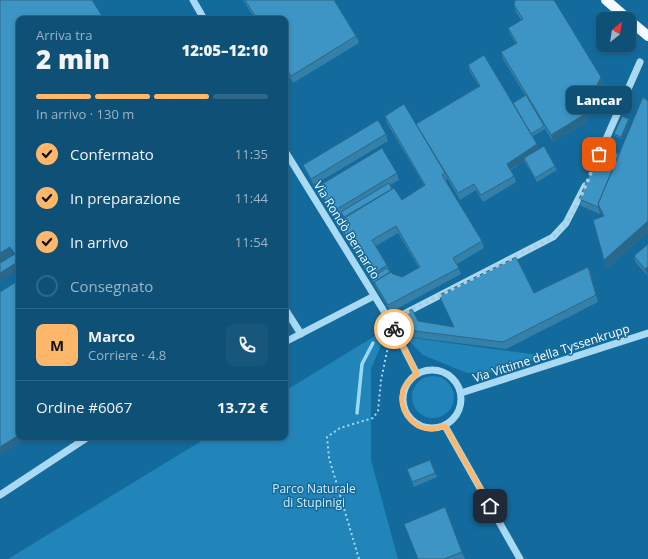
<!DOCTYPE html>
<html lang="it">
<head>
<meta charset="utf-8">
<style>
	:root { --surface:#0e5076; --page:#17577b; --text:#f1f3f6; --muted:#9bb5c5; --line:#2e6788; --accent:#ffb76c }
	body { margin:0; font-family:"Open Sans",sans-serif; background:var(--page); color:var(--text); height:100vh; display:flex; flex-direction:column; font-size:15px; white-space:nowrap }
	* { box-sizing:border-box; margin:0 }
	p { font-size:13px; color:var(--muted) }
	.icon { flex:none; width:22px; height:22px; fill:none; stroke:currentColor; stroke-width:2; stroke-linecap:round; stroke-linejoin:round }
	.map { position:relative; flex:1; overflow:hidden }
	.panel { position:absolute; left:16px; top:16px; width:272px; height:424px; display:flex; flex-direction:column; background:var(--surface); border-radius:8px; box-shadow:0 2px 6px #0003,0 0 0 1px var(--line) }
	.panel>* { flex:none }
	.needle { width:26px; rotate:30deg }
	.buttons { position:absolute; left:596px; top:12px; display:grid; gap:8px }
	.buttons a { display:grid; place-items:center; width:40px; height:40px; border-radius:8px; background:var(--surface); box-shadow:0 2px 6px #0003,0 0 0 1px var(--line); font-size:20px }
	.pin { position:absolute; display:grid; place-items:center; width:34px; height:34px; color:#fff; margin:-17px; border-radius:8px; box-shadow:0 2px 6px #0006 }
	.courier { position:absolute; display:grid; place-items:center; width:40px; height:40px; margin:-20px; border:3px solid #ffb76c; border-radius:50%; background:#fff; color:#222; box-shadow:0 1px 5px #0007 }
	.bubble { position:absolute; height:28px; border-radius:8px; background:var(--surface); box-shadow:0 2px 6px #0003,0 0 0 1px var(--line); font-size:13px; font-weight:800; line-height:28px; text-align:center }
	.head em { font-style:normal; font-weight:800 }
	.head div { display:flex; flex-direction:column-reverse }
	.head { display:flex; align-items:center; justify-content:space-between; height:68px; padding:0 20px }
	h1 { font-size:26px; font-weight:800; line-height:30px }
	.bar { display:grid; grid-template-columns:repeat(4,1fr); gap:6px 4px; align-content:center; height:48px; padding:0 20px }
	.bar i { height:5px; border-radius:3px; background:var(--line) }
	.bar .on { background:var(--accent) }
	.bar p { grid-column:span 4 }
	.line { display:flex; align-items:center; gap:10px; padding:0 20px; border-top:1px solid var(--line) }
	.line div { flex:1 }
	.round { display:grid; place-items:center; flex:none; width:42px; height:42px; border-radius:8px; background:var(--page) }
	ol { padding:0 20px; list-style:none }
	li { display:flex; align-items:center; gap:12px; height:44px }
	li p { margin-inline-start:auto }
	li .icon { padding:4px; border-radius:50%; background:var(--accent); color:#111; stroke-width:4 }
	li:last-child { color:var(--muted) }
	li i { width:22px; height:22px; border:2px solid var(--line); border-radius:50% }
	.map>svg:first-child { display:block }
	.green { fill:#2285ba }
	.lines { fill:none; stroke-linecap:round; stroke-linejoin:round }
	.stream { stroke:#9bd8f7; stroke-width:3.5 }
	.path { stroke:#a9daf4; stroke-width:2; stroke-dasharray:2 3; stroke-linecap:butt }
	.minor { stroke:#a9daf4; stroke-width:7 }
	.major { stroke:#f6fbff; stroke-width:10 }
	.wall { fill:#3480a9; fill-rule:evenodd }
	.shaded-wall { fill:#2a6889 }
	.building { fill:#3c95c4; stroke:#2a6889 }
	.done { stroke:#accbdd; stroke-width:4; stroke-dasharray:0 7.2 }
	.route { stroke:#ffb76c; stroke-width:5 }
	.labels { text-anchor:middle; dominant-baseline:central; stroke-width:3; stroke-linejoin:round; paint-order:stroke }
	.street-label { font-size:12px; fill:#fff; stroke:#136b9d }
	.park-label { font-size:12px; fill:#d1eefd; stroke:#136b9d }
</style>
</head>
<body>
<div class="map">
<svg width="648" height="559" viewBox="0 0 648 559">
	<rect width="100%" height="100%" fill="#136b9d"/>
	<path class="green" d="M388 328 371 369V460L398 559H8L208 437H285V391Z
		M405 337 546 356 495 372 467 373 423 355Z
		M412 397a21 21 0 1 1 42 0a21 21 0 1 1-42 0Z"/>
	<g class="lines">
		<path class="stream" d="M357 413 362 364 373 343"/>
		<path class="path" d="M359 559 329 458 327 437 340 428 373 418 378 411 381 380 388 347 392 345"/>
		<path class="minor" d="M193 0 204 19
			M285 151 390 321 417 374
			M599 155 640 62
			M285 309 301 334
			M390 321 553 237 566 223 585 186
			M285 342 374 296
			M403 399a29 29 0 1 1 58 0a29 29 0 1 1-58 0Z
			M461 393 648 333
			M445 426 520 559
			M0 495 88 437"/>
		<path class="major" d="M606 0 628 19
			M629 20 648 36"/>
	</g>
	<path class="wall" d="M243 0H334L356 36 359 43 293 83 285 69V19H255Z
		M514 5 604 83 585 123 553 142 545 129 533 136 537 144 539 149 555 166 557 170 537 182 524 161 511 170 514 176 516 182 483 202 476 190 460 200 446 176 447 180 445 181 482 241 484 248 457 264 461 274 391 312 340 228 338 222 344 218 342 214 335 219 320 193 317 187 397 173 399 180 390 185 402 200 424 185 387 123 385 116 418 128 416 124 479 86 470 72 468 65 513 103 525 95 503 59 501 52 516 44 510 34 508 28 521 20 516 12ZM398 233 419 268 402 277 393 274 390 272 387 265 376 246Z
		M648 101V232L607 268 604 260 603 216 601 211 600 214 581 206 579 199 619 154Z
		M629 119 630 121 622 139 615 136 614 134Z
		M386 134 388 141 314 185 306 172 303 165Z
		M648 244V276L636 263 634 256Z
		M588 267 591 273 598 302 506 349 410 337 406 330 401 332 397 324 395 318 454 327 442 302 439 295 534 293Z
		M430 460 437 477 414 487 407 469Z
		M404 524 462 552 465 559H418Z"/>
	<path class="shaded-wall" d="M601 77 604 83 585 123 553 142 551 135Z
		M629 119 630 121 622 139 621 137Z
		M537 144 540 150 524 158V161L509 170 507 164Z
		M599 205 601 211 600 214 598 207Z
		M648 221V232L607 268 604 260Z
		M10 247 13 254 0 262V253Z
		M19 261V270L0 282V273Z
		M588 267 591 273 598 302Z
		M648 267V276L645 269Z
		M19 435V437H29L0 455V447Z"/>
	<path class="building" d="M0 0H92L104 19H19V261L0 273V263L15 254 10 247 0 253Z
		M245 0H334L356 36 291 76 285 66V19H257Z
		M515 0H554L601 77 582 116 551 135 501 52 517 43 508 28 523 19 514 5Z
		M484 55 537 144 507 164 514 176 481 195 474 184 458 193 416 124 480 86 468 65Z
		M526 95 544 126 531 134 513 103Z
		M643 97 648 101V221L604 260 593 220 604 216 598 204Z
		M404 104 445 173 442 175 482 241 453 258 459 268 388 305 374 282 391 272 393 274 402 277 420 267 396 226 372 240 387 265 370 276 338 222 394 188 402 200 425 185 385 116Z
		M622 116 629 119 621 137 614 134Z
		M378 120 386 134 311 179 303 165Z
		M544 146 555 166 535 178 524 158Z
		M602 146 619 154 598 204 599 205 598 207 579 199Z
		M382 148 397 173 332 212 317 187Z
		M389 183 392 189 344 217 341 212Z
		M648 244V267L645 269 634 256Z
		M516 257 534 293 588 267 596 295 503 342 407 330 404 323 399 325 395 318 412 309 418 321 454 327 439 295Z
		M387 268 390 272 374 282 375 284 371 278Z
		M19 280V435L0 447V292Z
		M430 460 435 473 412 482 407 469Z
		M445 507 462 552 444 559H418L404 524Z"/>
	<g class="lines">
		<path class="done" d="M394 329 390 321 553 237C575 219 587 180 599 154"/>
		<path class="route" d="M394 329 417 374C411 379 406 383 403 390 398 408 411 428 430 429 434 429 440 427 445 426L490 506"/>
	</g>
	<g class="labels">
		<g class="street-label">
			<text transform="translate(347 230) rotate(58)">Via Rondò Bernardo</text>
			<text transform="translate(551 353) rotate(-18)">Via Vittime della Tyssenkrupp</text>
		</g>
		<g class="park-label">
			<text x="314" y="488">Parco Naturale<tspan x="314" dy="14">di Stupinigi</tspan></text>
		</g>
	</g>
</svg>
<div class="buttons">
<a><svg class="needle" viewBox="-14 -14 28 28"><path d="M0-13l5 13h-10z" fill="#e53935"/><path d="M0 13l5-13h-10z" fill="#9bb5c5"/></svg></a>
</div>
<div class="pin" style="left:599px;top:154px;background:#ea580c"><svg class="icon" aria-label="bag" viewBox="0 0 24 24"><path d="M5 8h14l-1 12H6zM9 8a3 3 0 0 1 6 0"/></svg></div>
<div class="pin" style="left:490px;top:506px;background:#1f2937"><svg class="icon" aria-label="home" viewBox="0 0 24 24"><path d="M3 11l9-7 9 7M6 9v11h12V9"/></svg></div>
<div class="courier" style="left:394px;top:329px"><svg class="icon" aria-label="bike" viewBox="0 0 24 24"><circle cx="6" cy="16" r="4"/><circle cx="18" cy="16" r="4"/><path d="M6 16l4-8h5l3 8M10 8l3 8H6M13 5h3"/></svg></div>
<div class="bubble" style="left:566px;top:86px;width:66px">Lancar</div>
<section class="panel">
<div class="head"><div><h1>2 min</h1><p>Arriva tra</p></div><em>12:05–12:10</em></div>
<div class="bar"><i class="on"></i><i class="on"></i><i class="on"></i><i></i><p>In arrivo · 130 m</p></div>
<ol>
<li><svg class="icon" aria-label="check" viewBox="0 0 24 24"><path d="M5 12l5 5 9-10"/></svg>Confermato<p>11:35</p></li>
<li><svg class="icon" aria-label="check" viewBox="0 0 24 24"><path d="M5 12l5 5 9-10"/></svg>In preparazione<p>11:44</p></li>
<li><svg class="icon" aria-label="check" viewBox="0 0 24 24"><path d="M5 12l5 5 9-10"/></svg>In arrivo<p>11:54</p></li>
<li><i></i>Consegnato</li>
</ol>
<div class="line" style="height:72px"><b class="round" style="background:var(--accent);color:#111">M</b><div><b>Marco</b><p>Corriere · 4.8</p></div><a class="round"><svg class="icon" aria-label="phone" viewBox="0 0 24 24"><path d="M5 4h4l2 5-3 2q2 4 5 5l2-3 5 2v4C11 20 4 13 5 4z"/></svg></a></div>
<div class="line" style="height:52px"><div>Ordine #6067</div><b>13.72 €</b></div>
</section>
</div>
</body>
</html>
